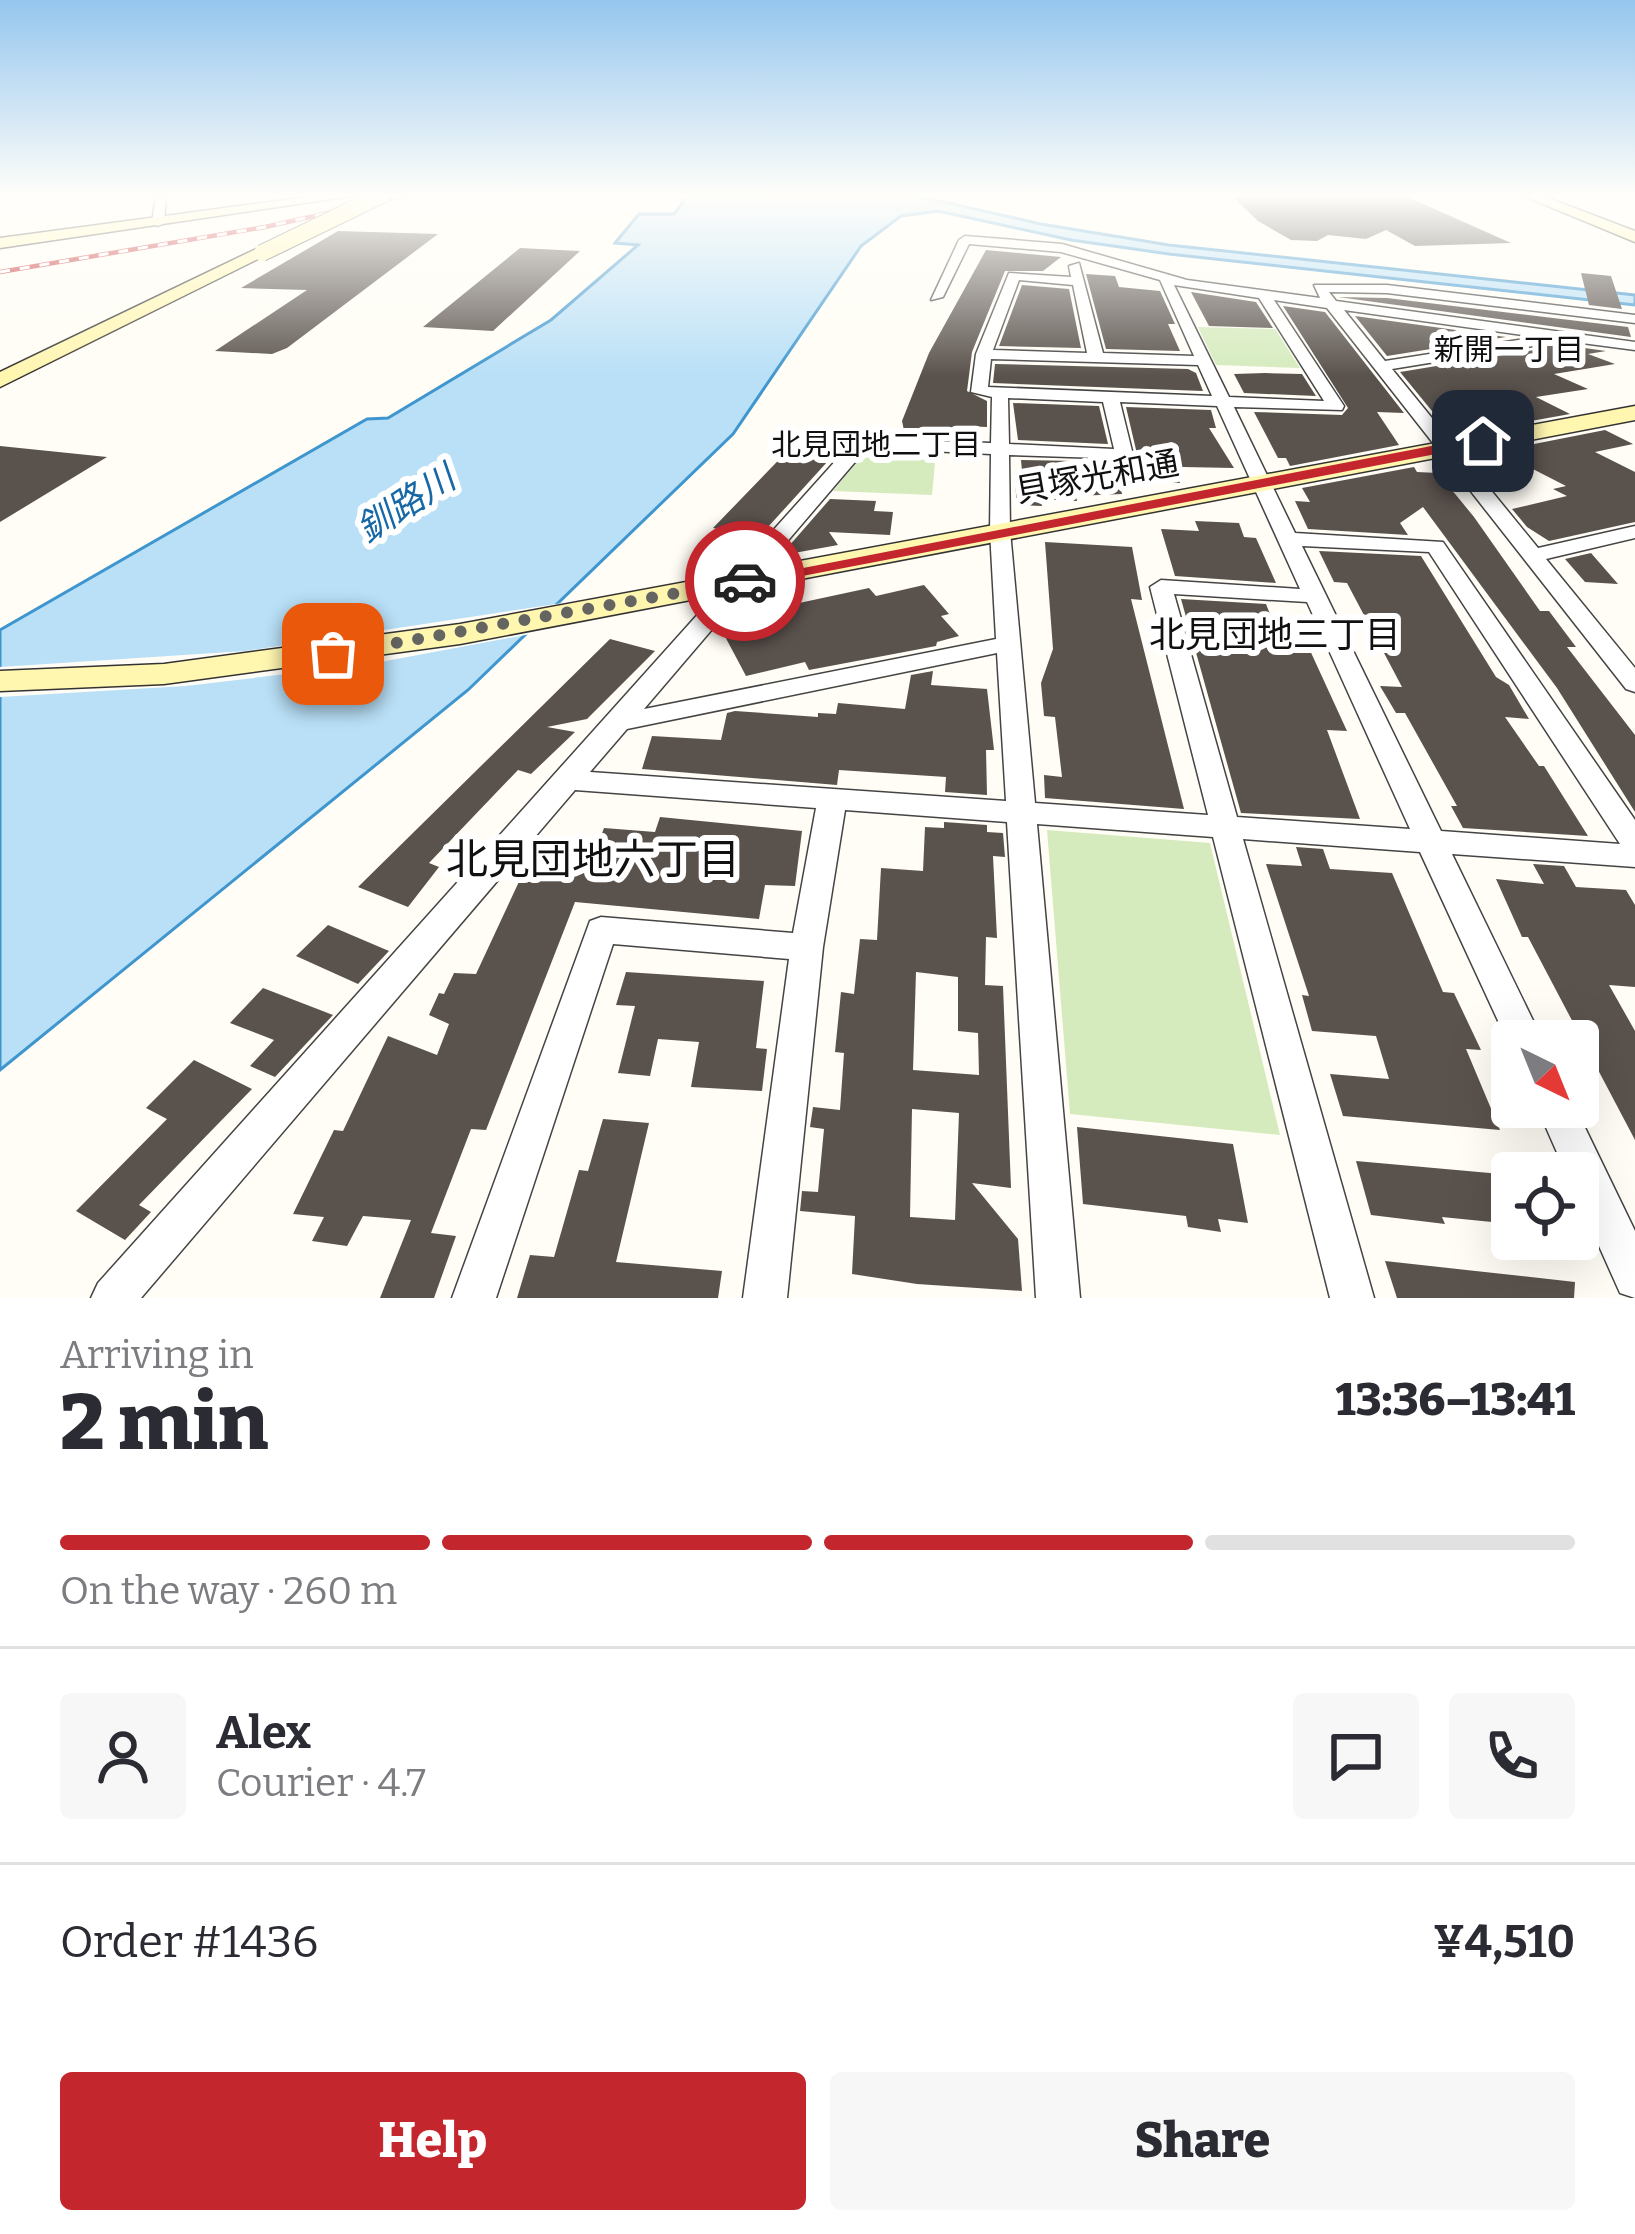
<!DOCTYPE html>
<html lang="en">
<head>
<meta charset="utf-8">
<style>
	:root { --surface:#fff; --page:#f7f7f7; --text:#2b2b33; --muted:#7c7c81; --line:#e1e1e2; --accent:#c4262e }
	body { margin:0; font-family:Bitter,"Noto Sans JP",serif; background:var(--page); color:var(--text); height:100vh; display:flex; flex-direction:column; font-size:45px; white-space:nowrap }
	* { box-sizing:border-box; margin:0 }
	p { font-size:39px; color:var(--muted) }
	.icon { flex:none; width:66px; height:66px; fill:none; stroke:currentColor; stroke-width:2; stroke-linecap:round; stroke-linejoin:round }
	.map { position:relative; height:1298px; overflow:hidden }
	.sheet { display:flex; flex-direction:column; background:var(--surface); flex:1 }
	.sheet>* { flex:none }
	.needle { width:78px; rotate:137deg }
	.controls { position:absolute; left:1491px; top:1020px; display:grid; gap:24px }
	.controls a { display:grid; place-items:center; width:108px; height:108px; border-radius:12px; background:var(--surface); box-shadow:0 12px 48px #0002; font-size:60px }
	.pin { position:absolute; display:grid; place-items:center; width:102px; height:102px; color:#fff; margin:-51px; border-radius:24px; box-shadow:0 6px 18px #0006 }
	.courier { position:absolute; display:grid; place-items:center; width:120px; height:120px; margin:-60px; border:9px solid #c4262e; border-radius:50%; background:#fff; color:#222; box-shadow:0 3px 15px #0007 }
	.summary em { font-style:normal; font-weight:800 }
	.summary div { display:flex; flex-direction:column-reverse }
	.summary { display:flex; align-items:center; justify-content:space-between; height:204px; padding:0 60px }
	h1 { font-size:78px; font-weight:800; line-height:90px }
	.bar { display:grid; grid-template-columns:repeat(4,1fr); gap:18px 12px; align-content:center; height:144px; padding:0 60px }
	.bar i { height:15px; border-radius:9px; background:var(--line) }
	.bar .current { background:var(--accent) }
	.bar p { grid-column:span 4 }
	.line { display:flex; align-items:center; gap:30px; padding:0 60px; border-top:3px solid var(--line) }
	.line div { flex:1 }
	.round { display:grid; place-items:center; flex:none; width:126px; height:126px; border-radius:12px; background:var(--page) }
	.cta { display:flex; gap:24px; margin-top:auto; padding:24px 60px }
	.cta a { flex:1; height:138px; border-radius:12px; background:var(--accent); color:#fff; font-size:48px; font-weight:800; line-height:138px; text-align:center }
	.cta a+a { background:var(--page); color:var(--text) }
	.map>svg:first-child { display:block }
	.green { fill:#d5ebbd }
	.water { fill:#b9e0f7; stroke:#3f96cf; stroke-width:3 }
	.pier { fill:#fffdf5 }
	.building { fill:#5a524d; fill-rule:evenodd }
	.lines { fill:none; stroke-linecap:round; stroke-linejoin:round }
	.street-casing { stroke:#444; stroke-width:3 }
	.secondary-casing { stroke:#333; stroke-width:3 }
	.street { fill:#fff; fill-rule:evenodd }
	.secondary { fill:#fff6b0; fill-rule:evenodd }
	.rail-casing { stroke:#c4262e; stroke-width:4.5 }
	.rail { stroke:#fff; stroke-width:3; stroke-dasharray:10; stroke-linecap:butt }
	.secondary-bridge-casing { stroke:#333; stroke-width:18; stroke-linecap:butt }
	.secondary-bridge { stroke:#fff6b0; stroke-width:16 }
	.route { fill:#c4262e }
	.done { stroke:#646461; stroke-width:12; stroke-dasharray:0 21.6 }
	.labels { text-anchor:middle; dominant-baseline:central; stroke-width:12; stroke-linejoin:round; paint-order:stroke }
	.far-neighbourhood-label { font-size:30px; fill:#111; stroke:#fff }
	.street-label { font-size:33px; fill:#111; stroke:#fff }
	.water-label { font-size:36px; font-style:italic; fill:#1768a6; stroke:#fff }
	.neighbourhood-label { font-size:36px; fill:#111; stroke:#fff }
	.near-neighbourhood-label { font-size:42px; fill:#111; stroke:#fff }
</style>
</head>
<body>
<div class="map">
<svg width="1635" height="1298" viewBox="0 0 1635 1298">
	<rect width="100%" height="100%" fill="#fffdf5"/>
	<path class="green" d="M1198 327 1275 329 1300 368 1216 365Z
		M868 449 936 452 932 495 833 491Z
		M1047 830 1210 843 1280 1135 1070 1114Z"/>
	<path class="water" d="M688 195H913L1041 224 1169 245 1635 295V305L1169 254 1071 240 938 211 901 216 861 246 733 434 468 690 0 1070V630L367 419 388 418 551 320 638 245 615 243 639 214H674Z"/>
	<path class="pier" d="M569 602 536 633 370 664 186 686 0 697V667L245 651Z"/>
	<path class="building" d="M1231 195H1403L1511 243 1415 246 1386 230 1366 239 1328 235 1317 241 1291 240 1258 221Z
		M338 231 438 234 287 348 272 354 215 351 307 290 241 288Z
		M520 248 580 251 493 331 423 327Z
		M986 250 1061 257 1043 271H1005L972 352 967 391 987 401V427L961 426V437L905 435 902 421 929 353Z
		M1581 273 1611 276 1622 309 1589 305Z
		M1086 274 1115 276 1119 287 1160 291 1175 324H1168L1180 351 1106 349Z
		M1022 285 1069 289 1081 348 999 346Z
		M1191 292 1256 302 1273 328 1209 326Z
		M1338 297 1387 298 1628 327 1631 337Z
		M1283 306 1325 312 1404 413 1377 412 1399 445 1290 466 1286 458H1278L1254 412 1342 415 1348 408Z
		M1355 316 1506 337 1387 356Z
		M1549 343 1606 351 1588 354 1615 364 1554 374 1588 389 1536 397 1570 414 1465 433 1441 422 1400 372 1540 349Z
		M995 364 1188 369 1196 373 1203 391 993 383Z
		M1265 373 1302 374 1316 396 1244 393 1234 374Z
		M1013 403 1099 406 1108 444 1018 440Z
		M1126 407 1211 410 1216 428H1209L1234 468 1183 467 1176 470 1180 483 1147 481 1146 477 1120 483 1122 494 1076 496 1077 501 1041 499 1042 506 1017 505 1015 482H1023L1021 460 1134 462 1137 454Z
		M1605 430 1633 444 1595 452 1635 472V522L1549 541 1527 527 1512 509 1567 496 1553 489 1566 486 1498 451Z
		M799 439 838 450 758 538 713 528Z
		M0 446 107 457 0 522Z
		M1414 467 1417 472 1438 473 1474 517 1540 611H1549L1576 647H1567L1635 735V812L1557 688 1423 507 1400 523 1408 535 1308 529 1295 501 1310 502 1302 488Z
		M830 499 876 501 874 511 893 512 890 535 829 532 838 545 794 553 789 546Z
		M1195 521 1239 523 1244 537 1256 538 1276 583 1175 576 1161 529 1199 531Z
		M1045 542 1132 547 1142 600 1131 599 1184 809 1045 798 1044 775 1062 777 1055 717 1044 716 1041 683 1053 649Z
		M1319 551 1421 556 1496 677 1509 685 1529 719 1505 717 1539 766H1544L1588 836 1463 828 1451 806H1457L1405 713H1396L1380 686 1402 687 1347 583 1334 582Z
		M1591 553 1618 584 1585 582 1565 559Z
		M924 585 949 614 941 616 959 636 937 642 936 646 809 670 805 662 746 676 720 627 779 613 776 608 869 588 876 596Z
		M1181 599 1266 604 1277 632 1302 633 1347 731 1327 730 1360 819 1241 813Z
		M610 639 655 651 587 719 547 727 575 732 531 774 518 770 429 863 439 867 408 907 358 887Z
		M933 671 931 685 987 689 994 750H986L987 795 945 792 946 777 839 770 837 785 642 769 652 736 721 740 727 713 735 711 818 717V713L836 714 838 703 905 709 911 675Z
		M660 817 802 831 795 886 765 885 759 919 575 902 486 1130 471 1129 431 1233 456 1236 434 1298H380L411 1220 363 1216 347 1246 312 1241 324 1217 293 1214 334 1130 343 1131 388 1036 437 1055 449 1024 429 1015 439 993 444 994 454 973 476 974 523 873 537 874 539 869 587 873 604 828 655 832Z
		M944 822 987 825V832L1003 833 1005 857 993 856 997 938 986 937 985 985 1003 986 1011 1188 972 1183 1018 1239 1022 1291 917 1284 852 1274 855 1216 800 1211 802 1191 818 1192 824 1129 810 1127 813 1107 840 1110 844 1053 835 1052 841 992 854 994 860 939 877 940 881 868 923 871 925 827 944 828ZM916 972 958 977V1031L978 1033 979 1075 913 1070ZM912 1109 959 1113 955 1220 910 1217Z
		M1296 847 1323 849 1330 869 1392 873 1443 992 1454 993 1481 1050 1466 1049 1500 1130 1343 1116 1330 1074 1389 1079 1376 1036 1312 1031 1302 995 1309 996 1266 864 1302 866Z
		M1533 864 1564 866 1576 887 1626 890 1635 905V987L1609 985 1635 1031V1140L1528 937H1522L1496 879 1544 884Z
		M328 925 389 951 358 984 296 956Z
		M626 972 764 981 756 1048 767 1049 762 1091 691 1087 699 1042 658 1039 650 1076 618 1073 635 1006 616 1005Z
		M263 988 333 1015 275 1077 250 1066 274 1040 230 1023Z
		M194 1060 252 1089 139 1205 151 1212 125 1240 76 1211 167 1119 146 1108Z
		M603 1119 649 1123 616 1262 722 1271 718 1298H517L530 1255 554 1257 579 1170 588 1171Z
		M1077 1127 1233 1144 1248 1223 1218 1219 1221 1232 1188 1227 1186 1216 1083 1204Z
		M1356 1161 1512 1175V1224L1442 1217 1445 1224 1371 1215Z
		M1385 1261 1575 1282 1574 1298H1397Z"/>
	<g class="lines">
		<g class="street-casing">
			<path id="street" d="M156 195H166L164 223 158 226 152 223Z
				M965 236 1062 244 1187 280 1320 298 1314 285H1387L1635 315V323L1387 293 1329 292 1336 301 1635 342V350L1544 338 1546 341 1539 345 1392 369 1538 548 1635 526V538L1546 559 1635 668V692L1626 689 1327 308 1274 300 1344 406 1342 410 1234 407 1295 533 1443 542 1635 820V867L1452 854 1543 1041H1512V1051L1420 852 1243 839 1374 1298H1330L1213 837 1037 824 1080 1298H1036L1007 822 845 810 823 947 787 1298H743L789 959 613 944 496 1298H452L590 921 601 917 793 933 816 808 575 790 141 1298H91L98 1283 856 438 991 443 992 397 971 392 976 354 1009 273 1071 277 1069 266 1079 263 1103 353 1194 356 1160 280 1061 252 969 244 943 297 931 300 959 240ZM1019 280 1073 285 1087 353 993 350ZM1174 285 1259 298 1324 401 1229 397ZM1344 310 1537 337 1385 361ZM991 359 1198 365 1212 396 988 387ZM1008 398 1103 402 1114 449 1009 444ZM1120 402 1217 406 1300 589 1161 580 1150 587 1208 815 1035 803 1010 531 1009 455 1130 459 1133 455ZM867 448 991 454 990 531 996 639 644 709ZM1302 546 1429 552 1620 844 1441 831ZM1174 594 1307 602 1410 829 1237 817ZM997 653 1006 801 590 772 627 729Z
				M1537 1107H1575L1635 1231V1298L1620 1293 1578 1199V1173H1566Z"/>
		</g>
		<g class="secondary-casing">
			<path id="secondary" d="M322 195H359L0 248V238Z
				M1521 195H1540L1635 231V242Z
				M256 249 270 253 0 387V372Z
				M1635 406V420L460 644 164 684 0 691V671L164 664 460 624Z"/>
		</g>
		<use href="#street" class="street"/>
		<use href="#secondary" class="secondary"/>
		<g class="rail-casing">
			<path id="rail" d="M0 272 265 227 408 195"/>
		</g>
		<use href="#rail" class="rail"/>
		<g class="secondary-bridge-casing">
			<path id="secondary-bridge" d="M262 253 382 195"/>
		</g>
		<use href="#secondary-bridge" class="secondary-bridge"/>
	</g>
	<linearGradient id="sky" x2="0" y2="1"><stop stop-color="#95c6ee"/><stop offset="0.52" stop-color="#fffefa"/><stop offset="1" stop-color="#fffefa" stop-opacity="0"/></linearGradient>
	<rect width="1635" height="376" fill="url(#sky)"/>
	<path class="route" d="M1483 436 1488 444 745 587 736 581Z"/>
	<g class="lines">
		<path class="done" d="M333 654 745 581"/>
	</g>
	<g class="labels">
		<g class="far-neighbourhood-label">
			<text x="1509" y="350">新開一丁目</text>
			<text x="876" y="445">北見団地二丁目</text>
		</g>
		<g class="street-label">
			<text transform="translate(1097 477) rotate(-10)">貝塚光和通</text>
		</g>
		<g class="water-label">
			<text transform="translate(406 504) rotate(-33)">釧路川</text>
		</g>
		<g class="neighbourhood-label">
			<text x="1275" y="635">北見団地三丁目</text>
		</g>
		<g class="near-neighbourhood-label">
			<text x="593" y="860">北見団地六丁目</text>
		</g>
	</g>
</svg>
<div class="controls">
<a><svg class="needle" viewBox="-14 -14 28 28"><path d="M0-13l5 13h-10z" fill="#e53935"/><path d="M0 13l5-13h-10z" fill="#7c7c81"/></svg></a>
<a><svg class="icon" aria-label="locate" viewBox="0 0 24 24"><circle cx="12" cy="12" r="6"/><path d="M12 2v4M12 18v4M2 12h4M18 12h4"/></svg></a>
</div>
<div class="pin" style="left:333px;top:654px;background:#ea580c"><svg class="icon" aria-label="bag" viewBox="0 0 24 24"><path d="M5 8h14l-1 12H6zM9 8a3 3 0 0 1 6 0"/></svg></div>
<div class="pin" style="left:1483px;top:441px;background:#1f2937"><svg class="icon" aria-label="home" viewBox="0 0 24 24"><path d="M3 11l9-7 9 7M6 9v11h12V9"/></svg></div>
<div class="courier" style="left:745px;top:581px"><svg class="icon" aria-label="car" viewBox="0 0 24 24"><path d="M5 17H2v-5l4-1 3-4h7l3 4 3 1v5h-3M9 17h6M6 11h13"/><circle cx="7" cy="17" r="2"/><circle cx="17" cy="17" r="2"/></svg></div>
</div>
<section class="sheet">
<div class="summary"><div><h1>2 min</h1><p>Arriving in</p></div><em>13:36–13:41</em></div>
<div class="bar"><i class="current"></i><i class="current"></i><i class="current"></i><i></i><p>On the way · 260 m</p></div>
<div class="line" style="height:216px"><a class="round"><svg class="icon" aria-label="person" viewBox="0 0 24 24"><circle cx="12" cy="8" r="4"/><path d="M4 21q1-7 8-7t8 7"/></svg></a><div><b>Alex</b><p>Courier · 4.7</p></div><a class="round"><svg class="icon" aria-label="chat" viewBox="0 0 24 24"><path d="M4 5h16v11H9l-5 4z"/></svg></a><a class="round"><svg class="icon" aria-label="phone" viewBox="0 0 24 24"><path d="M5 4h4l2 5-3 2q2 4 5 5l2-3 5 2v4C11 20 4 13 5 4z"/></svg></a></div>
<div class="line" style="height:156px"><div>Order #1436</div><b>¥4,510</b></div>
<div class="cta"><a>Help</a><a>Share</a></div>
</section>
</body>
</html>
